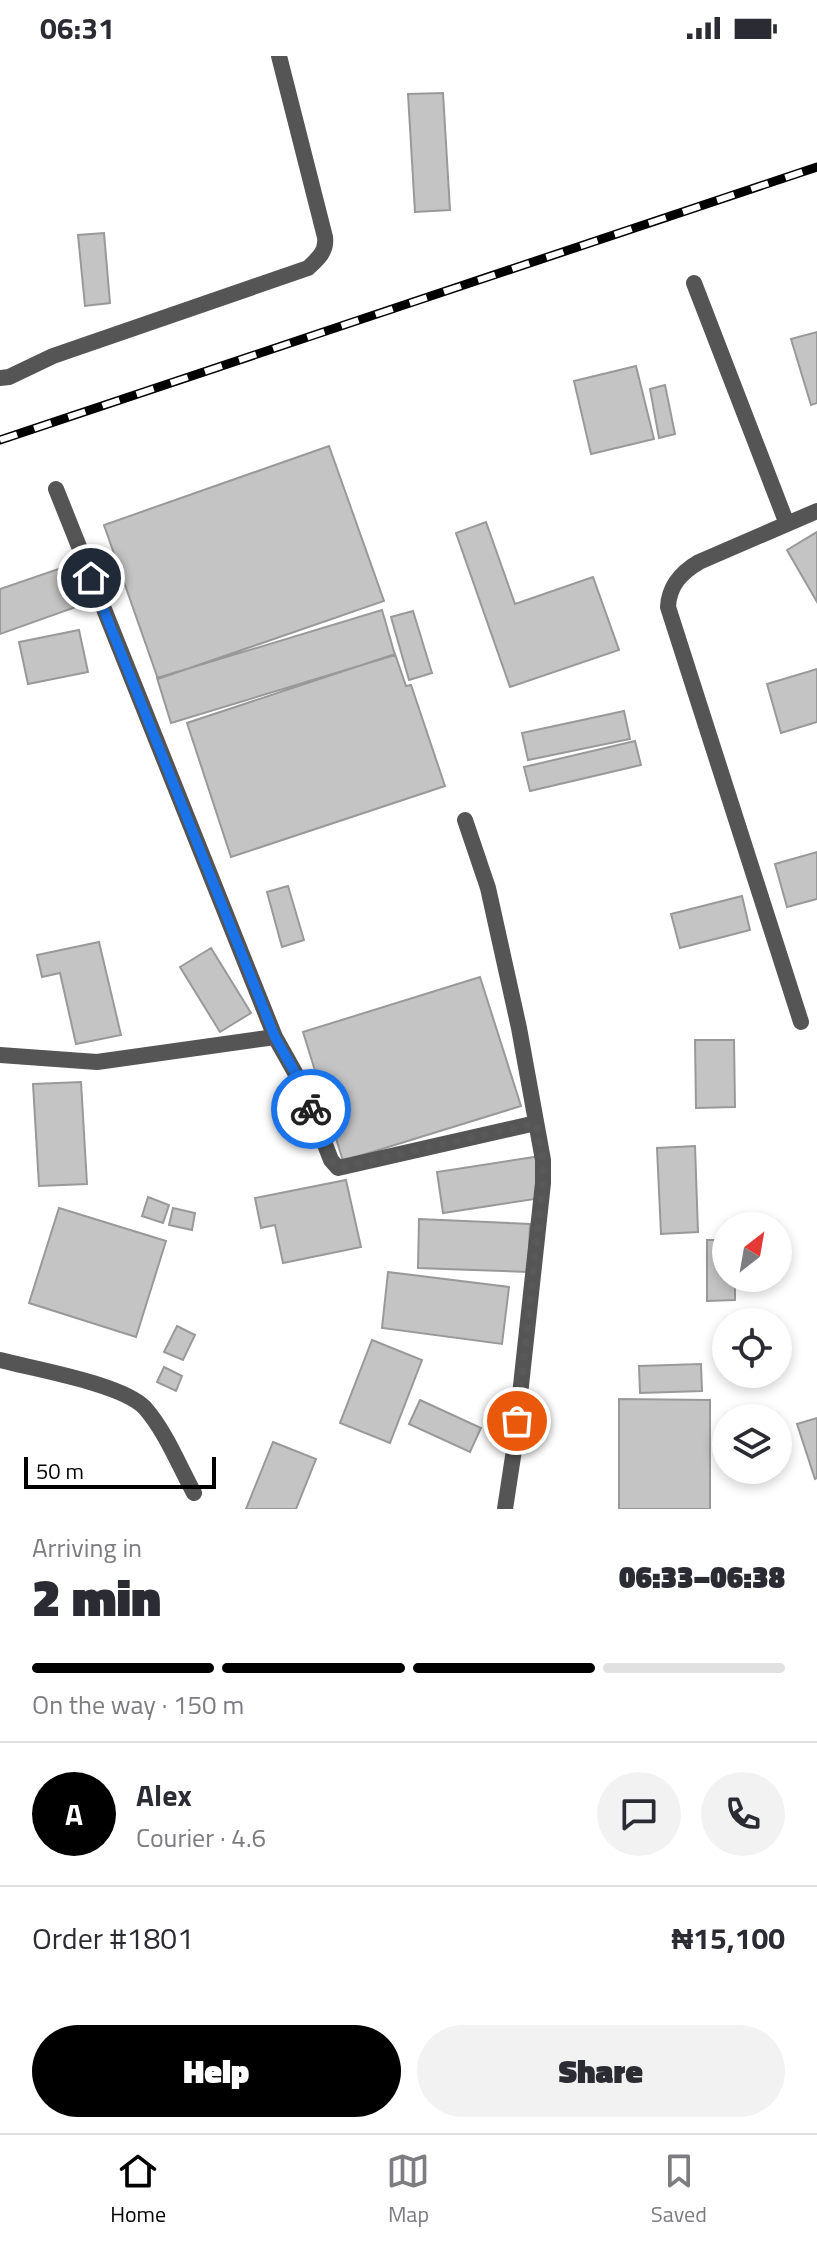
<!DOCTYPE html>
<html lang="en">
<head>
<meta charset="utf-8">
<style>
	:root { --surface:#fff; --page:#f2f2f3; --text:#2b2b33; --muted:#7c7c81; --line:#e1e1e2; --accent:#000 }
	body { margin:0; font-family:"Titillium Web",sans-serif; background:var(--page); color:var(--text); height:100vh; display:flex; flex-direction:column; font-size:30px; white-space:nowrap }
	* { box-sizing:border-box; margin:0 }
	p { font-size:26px; color:var(--muted) }
	.icon { flex:none; width:44px; height:44px; fill:none; stroke:currentColor; stroke-width:2; stroke-linecap:round; stroke-linejoin:round }
	.map { position:relative; height:1453px; overflow:hidden }
	.details { display:flex; flex-direction:column; background:var(--surface); flex:1 }
	.details>* { flex:none }
	.needle { width:52px; rotate:31deg }
	.fabs { position:absolute; left:712px; top:1156px; display:grid; gap:16px }
	.fabs a { display:grid; place-items:center; width:80px; height:80px; border-radius:50%; background:var(--surface); box-shadow:0 4px 12px #0003; font-size:40px }
	.scale { position:absolute; left:24px; bottom:20px; width:192px; box-sizing:border-box; padding-left:8px; border:4px solid #000; border-top:0; font-size:22px; line-height:28px; white-space:nowrap; color:#000; -webkit-text-stroke:6px #fff; paint-order:stroke }
	.pin { position:absolute; display:grid; place-items:center; width:68px; height:68px; color:#fff; margin:-34px; border:4px solid #fff; border-radius:50%; box-shadow:0 2px 8px #0007 }
	.courier { position:absolute; display:grid; place-items:center; width:80px; height:80px; margin:-40px; border:6px solid #1a73e8; border-radius:50%; background:#fff; color:#222; box-shadow:0 2px 10px #0007 }
	.overview em { font-style:normal; font-weight:800 }
	.overview div { display:flex; flex-direction:column-reverse }
	.overview { display:flex; align-items:center; justify-content:space-between; height:136px; padding:0 32px }
	h1 { font-size:52px; font-weight:800; line-height:60px }
	.bar { display:grid; grid-template-columns:repeat(4,1fr); gap:12px 8px; align-content:center; height:96px; padding:0 32px }
	.bar i { height:10px; border-radius:6px; background:var(--line) }
	.bar .on { background:var(--accent) }
	.bar p { grid-column:span 4 }
	.line { display:flex; align-items:center; gap:20px; padding:0 32px; border-top:2px solid var(--line) }
	.line div { flex:1 }
	.round { display:grid; place-items:center; flex:none; width:84px; height:84px; border-radius:42px; background:var(--page) }
	.cta { display:flex; gap:16px; margin-top:auto; padding:16px 32px }
	.cta a { flex:1; height:92px; border-radius:48px; background:var(--accent); color:#fff; font-size:32px; font-weight:800; line-height:92px; text-align:center }
	.cta a+a { background:var(--page); color:var(--text) }
	.status { display:flex; justify-content:space-between; align-items:center; height:56px; padding:0 40px; background:var(--surface); direction:ltr }
	.status svg { height:22px; fill:currentColor }
	.tabs { display:flex; justify-content:space-around; align-items:center; height:112px; border-top:2px solid var(--line); background:var(--surface); font-size:22px; color:var(--muted) }
	.tabs a { display:grid; justify-items:center; gap:4px }
	.tabs .on { color:var(--accent) }
	.map>svg:first-child { display:block }
	.building { fill:#c4c4c4; stroke:#999; stroke-width:2 }
	.lines { fill:none; stroke-linecap:round; stroke-linejoin:round }
	.street { stroke:#555; stroke-width:16 }
	.rail-casing { stroke:#000; stroke-width:9 }
	.rail { stroke:#fff; stroke-width:6; stroke-dasharray:18; stroke-linecap:butt }
	.done { stroke:#595959; stroke-width:8; stroke-dasharray:0 14.4 }
	.route { stroke:#1a73e8; stroke-width:10 }
</style>
</head>
<body>
<div class="status"><b>06:31</b><svg viewBox="0 0 49 12"><path d="M0 12V9h3v3zM5 12V6h3v6zM10 12V3h3v9zM15 12V0h3v12zM26 1h20v11H26zM47 4h2v5h-2z"/></svg></div>
<div class="map">
<svg width="817" height="1453" viewBox="0 0 817 1453">
	<rect width="100%" height="100%" fill="#fff"/>
	<path class="building" d="M443 37 450 154 415 156 408 38Z
		M104 177 110 247 85 250 78 179Z
		M817 276V347L811 349 791 283Z
		M636 310 654 383 591 398 574 325Z
		M665 329 675 378 659 382 650 333Z
		M329 390 384 545 158 623 104 469Z
		M486 466 515 548 593 521 619 594 510 631 456 477Z
		M817 476V546L787 494Z
		M76 507 90 546 0 578V533Z
		M382 554 395 599 171 667 157 622Z
		M413 555 432 617 409 624 391 561Z
		M79 574 88 616 28 628 19 586Z
		M395 598 406 630 411 629 445 730 231 801 187 667Z
		M817 613V666L781 677 767 628Z
		M624 655 630 683 528 704 522 677Z
		M635 685 641 709 530 735 524 711Z
		M817 796V843L787 851 775 808Z
		M288 830 304 884 282 891 267 836Z
		M742 840 750 874 680 892 671 858Z
		M99 886 121 979 76 988 60 917 42 921 37 899Z
		M211 892 251 957 220 976 180 911Z
		M480 921 521 1050 343 1105 303 976Z
		M695 984H734L735 1051 696 1052Z
		M81 1026 87 1128 39 1130 33 1028Z
		M695 1090 698 1176 661 1178 657 1092Z
		M541 1100 548 1141 443 1157 437 1116Z
		M346 1124 361 1191 283 1207 275 1169 261 1172 255 1142Z
		M148 1141 169 1149 163 1167 142 1160Z
		M59 1152 166 1185 136 1281 29 1247Z
		M173 1152 195 1157 192 1174 169 1169Z
		M419 1163 530 1168 528 1216 418 1212Z
		M707 1184H726V1222H735V1244L707 1245Z
		M388 1216 509 1231 502 1288 382 1272Z
		M177 1270 195 1279 183 1304 164 1296Z
		M372 1284 422 1304 390 1387 340 1367Z
		M701 1308 702 1335 640 1337 639 1310Z
		M164 1311 182 1320 176 1335 157 1326Z
		M619 1343 710 1344V1453H619Z
		M420 1344 481 1372 470 1396 409 1368Z
		M817 1362V1422L815 1423 797 1368Z
		M273 1386 316 1403 296 1453H246Z"/>
	<g class="lines">
		<path class="street" d="M694 227 787 468
			M0 322 9 321 53 300 308 212C318 203 327 195 325 181L279 0
			M56 433 275 981 302 1029 331 1104 338 1112 536 1067
			M465 764 488 832 519 972 543 1104V1127L514 1394 505 1453
			M801 966 668 551C669 529 682 516 699 506L817 455
			M0 999 97 1006 275 981
			M0 1304C34 1313 123 1328 145 1352 166 1376 179 1410 194 1437"/>
		<g class="rail-casing">
			<path id="rail" d="M0 384 817 111"/>
		</g>
		<use href="#rail" class="rail"/>
	</g>
	<g class="lines">
		<path class="done" d="M311 1053 331 1104 338 1112 536 1067 543 1104V1127L517 1365"/>
		<path class="route" d="M91 522 275 981 302 1029 311 1053"/>
	</g>
</svg>
<div class="fabs">
<a><svg class="needle" viewBox="-14 -14 28 28"><path d="M0-13l5 13h-10z" fill="#e53935"/><path d="M0 13l5-13h-10z" fill="#7c7c81"/></svg></a>
<a><svg class="icon" aria-label="locate" viewBox="0 0 24 24"><circle cx="12" cy="12" r="6"/><path d="M12 2v4M12 18v4M2 12h4M18 12h4"/></svg></a>
<a><svg class="icon" aria-label="layers" viewBox="0 0 24 24"><path d="M12 4l9 5-9 5-9-5zM3 14l9 5 9-5"/></svg></a>
</div>
<div class="scale">50 m</div>
<div class="pin" style="left:517px;top:1365px;background:#ea580c"><svg class="icon" aria-label="bag" viewBox="0 0 24 24"><path d="M5 8h14l-1 12H6zM9 8a3 3 0 0 1 6 0"/></svg></div>
<div class="pin" style="left:91px;top:522px;background:#1f2937"><svg class="icon" aria-label="home" viewBox="0 0 24 24"><path d="M3 11l9-7 9 7M6 9v11h12V9"/></svg></div>
<div class="courier" style="left:311px;top:1053px"><svg class="icon" aria-label="bike" viewBox="0 0 24 24"><circle cx="6" cy="16" r="4"/><circle cx="18" cy="16" r="4"/><path d="M6 16l4-8h5l3 8M10 8l3 8H6M13 5h3"/></svg></div>
</div>
<section class="details">
<div class="overview"><div><h1>2 min</h1><p>Arriving in</p></div><em>06:33–06:38</em></div>
<div class="bar"><i class="on"></i><i class="on"></i><i class="on"></i><i></i><p>On the way · 150 m</p></div>
<div class="line" style="height:144px"><b class="round" style="background:var(--accent);color:#fff">A</b><div><b>Alex</b><p>Courier · 4.6</p></div><a class="round"><svg class="icon" aria-label="chat" viewBox="0 0 24 24"><path d="M4 5h16v11H9l-5 4z"/></svg></a><a class="round"><svg class="icon" aria-label="phone" viewBox="0 0 24 24"><path d="M5 4h4l2 5-3 2q2 4 5 5l2-3 5 2v4C11 20 4 13 5 4z"/></svg></a></div>
<div class="line" style="height:104px"><div>Order #1801</div><b>₦15,100</b></div>
<div class="cta"><a>Help</a><a>Share</a></div>
</section>
<nav class="tabs">
<a class="on"><svg class="icon" aria-label="home" viewBox="0 0 24 24"><path d="M3 11l9-7 9 7M6 9v11h12V9"/></svg>Home</a>
<a><svg class="icon" aria-label="map" viewBox="0 0 24 24"><path d="M3 6l6-2 6 2 6-2v14l-6 2-6-2-6 2zM9 4v14M15 6v14"/></svg>Map</a>
<a><svg class="icon" aria-label="saved" viewBox="0 0 24 24"><path d="M7 4h10v16l-5-4-5 4z"/></svg>Saved</a>
</nav>
</body>
</html>
